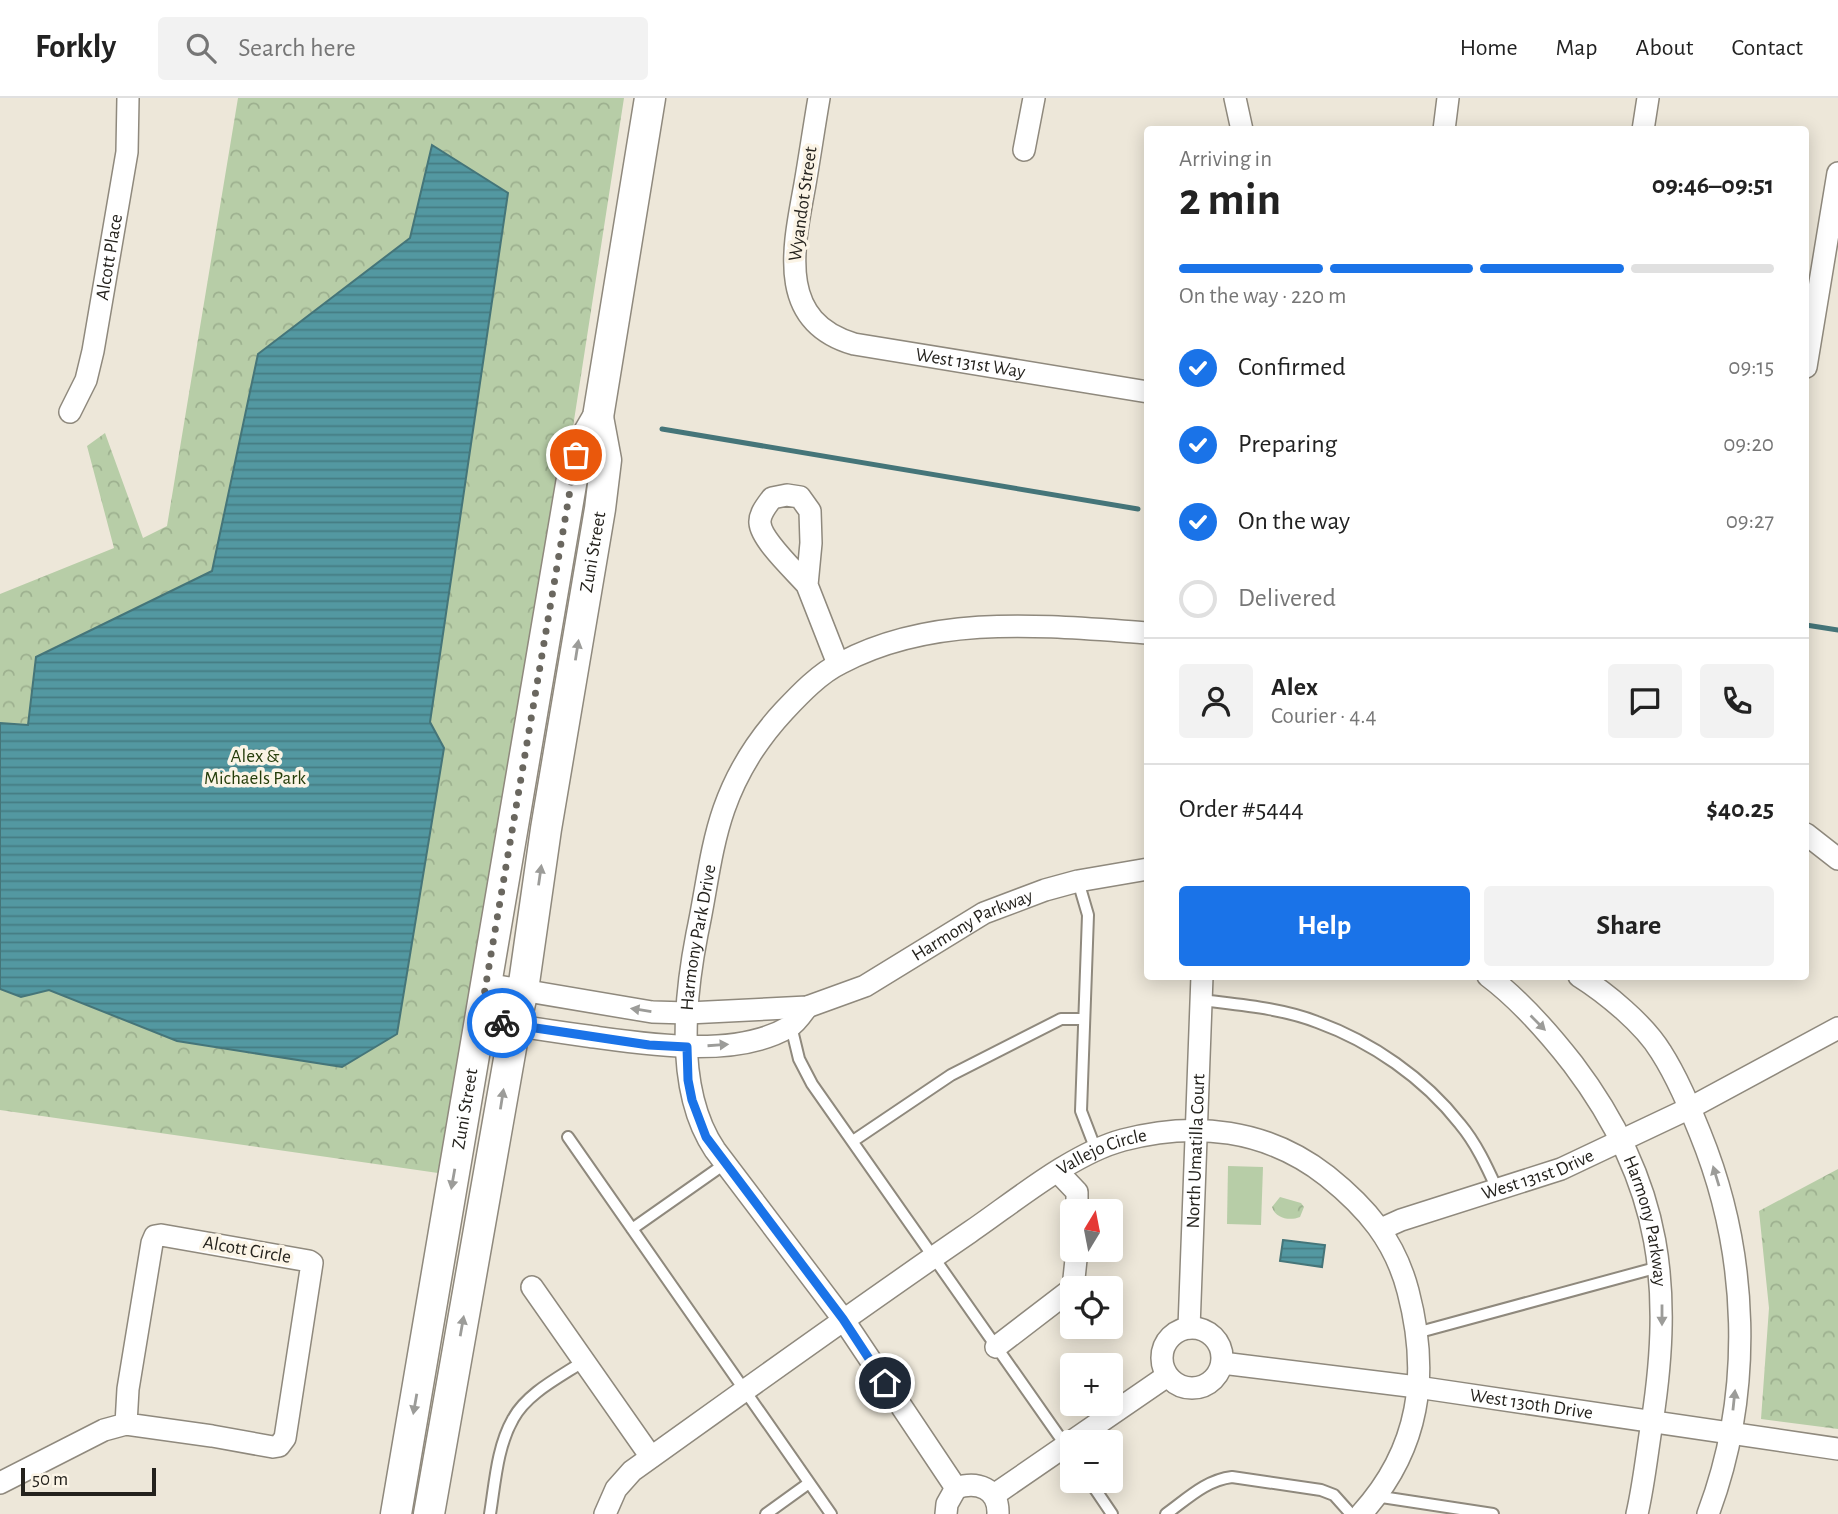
<!DOCTYPE html>
<html lang="en">
<head>
<meta charset="utf-8">
<style>
	:root { --surface:#fff; --page:#f2f2f2; --text:#222; --muted:#767676; --line:#e0e0e0; --accent:#1a73e8 }
	body { margin:0; font-family:"Alegreya Sans",sans-serif; background:var(--page); color:var(--text); height:100vh; display:flex; flex-direction:column; font-size:26px; white-space:nowrap }
	* { box-sizing:border-box; margin:0 }
	p { font-size:23px; color:var(--muted) }
	.icon { flex:none; width:38px; height:38px; fill:none; stroke:currentColor; stroke-width:2; stroke-linecap:round; stroke-linejoin:round }
	.map { position:relative; flex:1; overflow:hidden }
	.sheet { position:absolute; left:1144px; top:28px; width:665px; height:854px; display:flex; flex-direction:column; background:var(--surface); border-radius:7px; box-shadow:0 4px 18px #0003 }
	.sheet>* { flex:none }
	.needle { width:46px; rotate:10deg }
	.tools { position:absolute; left:1060px; top:1101px; display:grid; gap:14px }
	.tools a { display:grid; place-items:center; width:63px; height:63px; border-radius:7px; background:var(--surface); box-shadow:0 4px 18px #0003; font-size:35px }
	.scale { position:absolute; left:21px; bottom:18px; width:135px; box-sizing:border-box; padding-left:7px; border:4px solid #24221d; border-top:0; font-size:19px; line-height:24px; white-space:nowrap; color:#24221d; -webkit-text-stroke:5px #fbf4e6; paint-order:stroke }
	.pin { position:absolute; display:grid; place-items:center; width:60px; height:60px; color:#fff; margin:-30px; border:4px solid #fff; border-radius:50%; box-shadow:0 2px 7px #0007 }
	.courier { position:absolute; display:grid; place-items:center; width:70px; height:70px; margin:-35px; border:5px solid #1a73e8; border-radius:50%; background:#fff; color:#222; box-shadow:0 2px 9px #0007 }
	.headline em { font-style:normal; font-weight:700 }
	.headline div { display:flex; flex-direction:column-reverse }
	.headline { display:flex; align-items:center; justify-content:space-between; height:119px; padding:0 35px }
	h1 { font-size:46px; font-weight:700; line-height:52px }
	.bar { display:grid; grid-template-columns:repeat(4,1fr); gap:10px 7px; align-content:center; height:84px; padding:0 35px }
	.bar i { height:9px; border-radius:5px; background:var(--line) }
	.bar .current { background:var(--accent) }
	.bar p { grid-column:span 4 }
	.line { display:flex; align-items:center; gap:18px; padding:0 35px; border-top:2px solid var(--line) }
	.line div { flex:1 }
	.round { display:grid; place-items:center; flex:none; width:74px; height:74px; border-radius:7px; background:var(--page) }
	ol { padding:0 35px; list-style:none }
	li { display:flex; align-items:center; gap:21px; height:77px }
	li p { margin-inline-start:auto }
	li .icon { padding:7px; border-radius:50%; background:var(--accent); color:#fff; stroke-width:4 }
	li:last-child { color:var(--muted) }
	li i { width:38px; height:38px; border:4px solid var(--line); border-radius:50% }
	.primary-button { display:flex; gap:14px; margin-top:auto; padding:14px 35px }
	.primary-button a { flex:1; height:80px; border-radius:7px; background:var(--accent); color:#fff; font-size:28px; font-weight:700; line-height:80px; text-align:center }
	.primary-button a+a { background:var(--page); color:var(--text) }
	header { display:flex; align-items:center; gap:42px; box-sizing:border-box; height:98px; padding:0 35px; background:var(--surface); border-bottom:2px solid var(--line) }
	header strong { font-size:33px }
	nav { display:flex; gap:38px; margin-inline-start:auto; font-size:24px }
	.search { width:490px; height:63px; background:var(--page); display:flex; align-items:center; gap:18px; box-sizing:border-box; padding:0 24px; border-radius:7px; color:var(--muted); font-size:26px }
	.map>svg:first-child { display:block }
	.park { fill:url(#park-crowns) }
	.garden { fill:#b7cda7 }
	.water { fill:url(#water-rules); stroke:#457579; stroke-width:2 }
	.lines { fill:none; stroke-linecap:round; stroke-linejoin:round }
	.stream { stroke:#457579; stroke-width:5 }
	.service-casing { stroke:#8f897d; stroke-width:14 }
	.minor-casing { stroke:#8f897d; stroke-width:24 }
	.secondary-casing { stroke:#8f897d; stroke-width:33 }
	.service { stroke:#fff; stroke-width:10 }
	.minor { stroke:#fff; stroke-width:21 }
	.secondary { stroke:#fff; stroke-width:30 }
	.oneway { fill:#9c9c99 }
	.done { stroke:#6a675f; stroke-width:7; stroke-dasharray:0 12.6 }
	.route { stroke:#1a73e8; stroke-width:9 }
	.labels { text-anchor:middle; dominant-baseline:central; stroke-width:7; stroke-linejoin:round; paint-order:stroke }
	.street-label { font-size:19px; fill:#24221d; stroke:#fbf4e6 }
	.park-label { font-size:19px; fill:#253d0a; stroke:#fbf4e6 }
</style>
</head>
<body>
<header>
<strong>Forkly</strong>
<div class="search"><svg class="icon" aria-label="search" viewBox="0 0 24 24"><circle cx="10" cy="10" r="6"/><path d="M15 15l6 6"/></svg>Search here</div>
<nav><a>Home</a><a>Map</a><a>About</a><a>Contact</a></nav>
</header>
<div class="map">
<svg width="1838" height="1416" viewBox="0 0 1838 1416">
	<defs>
		<pattern id="park-crowns" width="20" height="18" patternUnits="userSpaceOnUse" patternTransform="scale(1.75)"><rect width="20" height="18" fill="#b7cda7"/><path d="M2 6a3 3 0 1 1 6 0M12 15a3 3 0 1 1 6 0" fill="none" stroke="#9db08f"/></pattern>
		<pattern id="water-rules" width="6" height="5" patternUnits="userSpaceOnUse" patternTransform="scale(1.75)"><rect width="6" height="5" fill="#5398a1"/><path d="M0 2.5h6" fill="none" stroke="#457c83"/></pattern>
	</defs>
	<rect width="100%" height="100%" fill="#ede7d9"/>
	<path class="park" d="M238 0H624L566 374 438 1075 0 1012V496L114 450 87 348 105 335 143 440 167 428Z
		M1838 1071V1331L1761 1321 1769 1210 1759 1113Z
		M1280 1099 1301 1105 1304 1109 1300 1119C1290 1123 1276 1121 1272 1109Z"/>
	<path class="garden" d="M1228 1068 1263 1069 1261 1127 1227 1126Z"/>
	<path class="water" d="M432 47 508 95 430 624 444 650 397 936 342 969 177 943 49 892 21 899 0 891V625L28 627 36 559 212 473 258 256 410 140Z
		M1283 1142 1325 1147 1322 1169 1280 1163Z"/>
	<g class="lines">
		<path class="stream" d="M662 331 1138 411
			M1806 527 1838 532"/>
		<g class="service-casing">
			<path id="service" d="M1078 783 1088 817 1081 1013 1096 1052
				M1201 902C1240 907 1281 910 1317 924 1372 944 1424 980 1460 1026 1476 1045 1487 1069 1497 1091
				M791 928 799 961 812 986 1073 1358
				M568 1039 831 1416
				M853 1043 951 977 1061 921H1084
				M632 1131 726 1065
				M1416 1235 1659 1169
				M1089 1382 1112 1416
				M1375 1398 1493 1416
				M490 1416C495 1385 497 1349 513 1321 527 1295 560 1279 584 1263
				M766 1416 809 1385
				M1166 1416C1187 1401 1206 1382 1232 1379L1321 1392 1334 1397 1351 1416"/>
		</g>
		<g class="minor-casing">
			<g id="minor">
				<path id="s1" d="M819 0C814 29 810 57 805 86 794 147 775 223 854 246L1148 294"/>
				<path d="M1235 0 1242 32"/>
				<path d="M1444 32 1448 0"/>
				<path d="M1643 32 1648 0"/>
				<path d="M1024 52 1034 0"/>
				<path d="M1806 269 1838 75"/>
				<path id="s2" d="M70 314 86 282 93 253 127 54 128 0"/>
				<path d="M807 487C796 474 761 442 760 425 759 416 767 407 772 400L787 397 800 399 810 413 811 445 807 487 838 566"/>
				<path d="M1806 736 1838 761"/>
				<path id="s3" d="M1488 878C1520 902 1548 934 1573 966 1664 1086 1674 1193 1650 1337 1646 1364 1643 1390 1637 1416"/>
				<path d="M1579 878C1606 895 1644 926 1661 954 1677 979 1689 1008 1700 1035 1749 1155 1754 1294 1708 1416"/>
				<path id="s4" d="M486 886 652 914 688 915 807 909 865 888 984 815 1045 792 1078 783 1148 771"/>
				<path d="M480 921C516 928 551 933 587 938 646 946 735 961 789 929 796 925 802 916 807 909"/>
				<path d="M1058 1074 1077 1094V1113"/>
				<path id="s5" d="M1381 1131 1401 1122 1561 1071 1690 1010 1838 930"/>
				<path d="M532 1189 651 1359"/>
				<path d="M1073 1190 1077 1152"/>
				<circle cx="1192" cy="1260" r="30"/>
				<path id="s6" d="M1189 1230 1202 878"/>
				<path d="M996 1249 1073 1190"/>
				<path id="s7" d="M1222 1265 1417 1289 1838 1351"/>
				<path d="M0 1385 104 1332 126 1326 212 1338 273 1349 279 1348 285 1340 312 1165 309 1163 161 1137 155 1138 152 1145 128 1291 126 1326"/>
				<path id="s8" d="M956 1390 843 1221 715 1052C675 993 684 903 697 836 706 795 710 751 724 711 737 674 758 641 784 613 800 596 820 575 841 565 935 515 1046 528 1148 535"/>
				<path d="M994 1397 1167 1278"/>
				<path id="s9" d="M605 1416 616 1391 632 1373C744 1293 856 1212 970 1134 1014 1104 1071 1056 1123 1042 1195 1023 1267 1031 1327 1078 1367 1110 1395 1143 1408 1193 1430 1277 1420 1351 1361 1416"/>
				<path d="M946 1416 947 1406 956 1390C977 1383 999 1390 998 1416"/>
			</g>
		</g>
		<g class="secondary-casing">
			<g id="secondary">
				<path id="s10" d="M396 1416 576 357 598 319 650 0"/>
				<path id="s11" d="M429 1416 515 927 523 892 546 731 600 411 606 362 598 319"/>
			</g>
		</g>
		<use href="#service" class="service"/>
		<use href="#minor" class="minor"/>
		<use href="#secondary" class="secondary"/>
	</g>
	<defs><path id="oneway-solid" d="M-6-.8H1V-3.2L6.5 0L1 3.2V.8H-6Z" transform="scale(1.75)"/></defs>
	<g class="oneway">
		<use href="#oneway-solid" transform="translate(577 552) rotate(-81)"/>
		<use href="#oneway-solid" transform="translate(540 777) rotate(-82)"/>
		<use href="#oneway-solid" transform="translate(641 912) rotate(-171)"/>
		<use href="#oneway-solid" transform="translate(1538 925) rotate(45)"/>
		<use href="#oneway-solid" transform="translate(718 947) rotate(-4)"/>
		<use href="#oneway-solid" transform="translate(502 1001) rotate(-81)"/>
		<use href="#oneway-solid" transform="translate(1716 1078) rotate(-107)"/>
		<use href="#oneway-solid" transform="translate(453 1081) rotate(100)"/>
		<use href="#oneway-solid" transform="translate(1662 1217) rotate(90)"/>
		<use href="#oneway-solid" transform="translate(462 1228) rotate(-80)"/>
		<use href="#oneway-solid" transform="translate(1734 1302) rotate(-84)"/>
		<use href="#oneway-solid" transform="translate(415 1306) rotate(100)"/>
	</g>
	<g class="lines">
		<path class="done" d="M502 925 480 921 576 357"/>
		<path class="route" d="M502 925 649 947 687 949 688 982 692 1002 706 1039 843 1221 885 1285"/>
	</g>
	<g class="labels">
		<g class="street-label">
			<text transform="translate(803 106) rotate(-82)">Wyandot Street</text>
			<text stroke="none"><textPath href="#s2" startOffset="161">Alcott Place</textPath></text>
			<text stroke="none"><textPath href="#s1" startOffset="394">West 131st Way</textPath></text>
			<text stroke="none"><textPath href="#s11" startOffset="976">Zuni Street</textPath></text>
			<text stroke="none"><textPath href="#s4" startOffset="509">Harmony Parkway</textPath></text>
			<text stroke="none"><textPath href="#s8" startOffset="634">Harmony Park Drive</textPath></text>
			<text stroke="none"><textPath href="#s10" startOffset="411">Zuni Street</textPath></text>
			<text stroke="none"><textPath href="#s6" startOffset="177">North Umatilla Court</textPath></text>
			<text stroke="none"><textPath href="#s9" startOffset="621">Vallejo Circle</textPath></text>
			<text stroke="none"><textPath href="#s5" startOffset="166">West 131st Drive</textPath></text>
			<text stroke="none"><textPath href="#s3" startOffset="298">Harmony Parkway</textPath></text>
			<text transform="translate(247 1152) rotate(10)">Alcott Circle</text>
			<text stroke="none"><textPath href="#s7" startOffset="312">West 130th Drive</textPath></text>
		</g>
		<g class="park-label">
			<text x="255" y="658">Alex &amp;<tspan x="255" dy="22">Michaels Park</tspan></text>
		</g>
	</g>
</svg>
<div class="tools">
<a><svg class="needle" viewBox="-14 -14 28 28"><path d="M0-13l5 13h-10z" fill="#e53935"/><path d="M0 13l5-13h-10z" fill="#767676"/></svg></a>
<a><svg class="icon" aria-label="locate" viewBox="0 0 24 24"><circle cx="12" cy="12" r="6"/><path d="M12 2v4M12 18v4M2 12h4M18 12h4"/></svg></a>
<a>+</a>
<a>−</a>
</div>
<div class="scale">50 m</div>
<div class="pin" style="left:576px;top:357px;background:#ea580c"><svg class="icon" aria-label="bag" viewBox="0 0 24 24"><path d="M5 8h14l-1 12H6zM9 8a3 3 0 0 1 6 0"/></svg></div>
<div class="pin" style="left:885px;top:1285px;background:#1f2937"><svg class="icon" aria-label="home" viewBox="0 0 24 24"><path d="M3 11l9-7 9 7M6 9v11h12V9"/></svg></div>
<div class="courier" style="left:502px;top:925px"><svg class="icon" aria-label="bike" viewBox="0 0 24 24"><circle cx="6" cy="16" r="4"/><circle cx="18" cy="16" r="4"/><path d="M6 16l4-8h5l3 8M10 8l3 8H6M13 5h3"/></svg></div>
<section class="sheet">
<div class="headline"><div><h1>2 min</h1><p>Arriving in</p></div><em>09:46–09:51</em></div>
<div class="bar"><i class="current"></i><i class="current"></i><i class="current"></i><i></i><p>On the way · 220 m</p></div>
<ol>
<li><svg class="icon" aria-label="check" viewBox="0 0 24 24"><path d="M5 12l5 5 9-10"/></svg>Confirmed<p>09:15</p></li>
<li><svg class="icon" aria-label="check" viewBox="0 0 24 24"><path d="M5 12l5 5 9-10"/></svg>Preparing<p>09:20</p></li>
<li><svg class="icon" aria-label="check" viewBox="0 0 24 24"><path d="M5 12l5 5 9-10"/></svg>On the way<p>09:27</p></li>
<li><i></i>Delivered</li>
</ol>
<div class="line" style="height:126px"><a class="round"><svg class="icon" aria-label="person" viewBox="0 0 24 24"><circle cx="12" cy="8" r="4"/><path d="M4 21q1-7 8-7t8 7"/></svg></a><div><b>Alex</b><p>Courier · 4.4</p></div><a class="round"><svg class="icon" aria-label="chat" viewBox="0 0 24 24"><path d="M4 5h16v11H9l-5 4z"/></svg></a><a class="round"><svg class="icon" aria-label="phone" viewBox="0 0 24 24"><path d="M5 4h4l2 5-3 2q2 4 5 5l2-3 5 2v4C11 20 4 13 5 4z"/></svg></a></div>
<div class="line" style="height:91px"><div>Order #5444</div><b>$40.25</b></div>
<div class="primary-button"><a>Help</a><a>Share</a></div>
</section>
</div>
</body>
</html>
